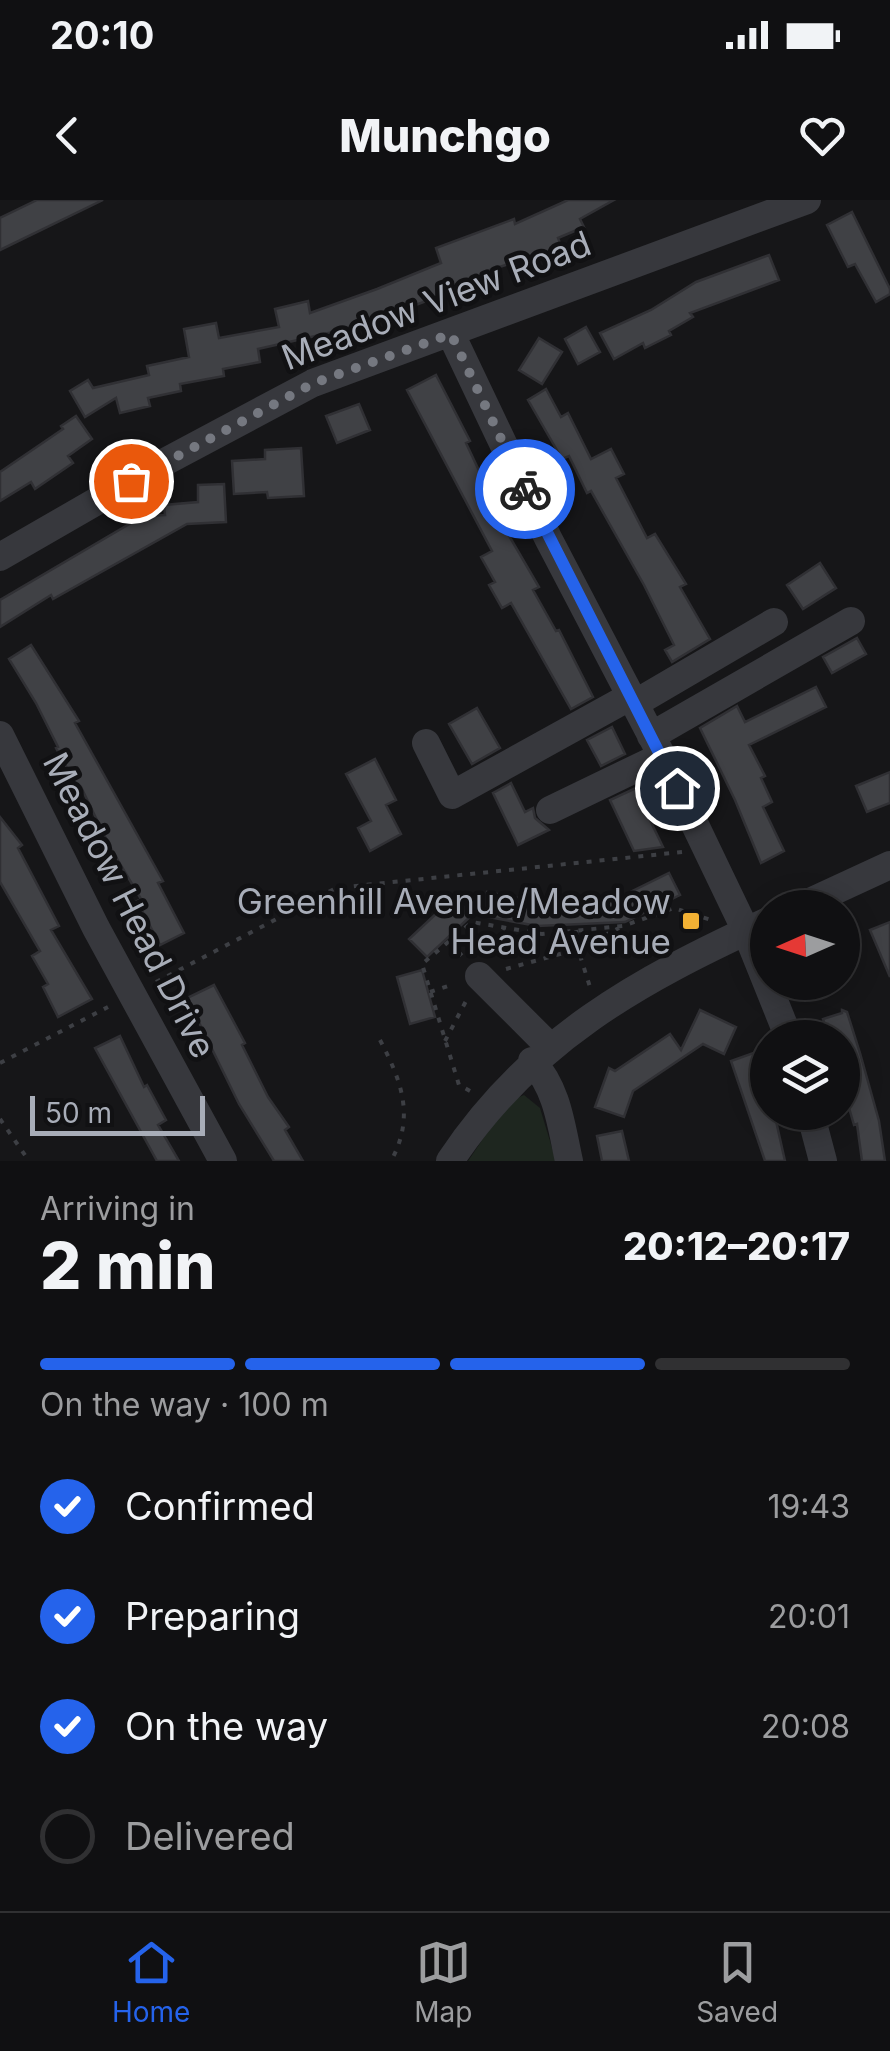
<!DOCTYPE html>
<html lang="en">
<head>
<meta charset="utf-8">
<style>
	:root { --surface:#101012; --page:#19191b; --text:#f1f3f6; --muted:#9c9d9f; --line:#303032; --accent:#2563eb }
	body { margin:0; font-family:Inter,sans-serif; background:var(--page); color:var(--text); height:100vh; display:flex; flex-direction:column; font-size:38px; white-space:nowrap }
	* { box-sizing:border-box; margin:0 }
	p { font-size:32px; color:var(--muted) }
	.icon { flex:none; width:55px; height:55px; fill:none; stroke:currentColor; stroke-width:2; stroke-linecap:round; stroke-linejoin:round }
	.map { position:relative; height:961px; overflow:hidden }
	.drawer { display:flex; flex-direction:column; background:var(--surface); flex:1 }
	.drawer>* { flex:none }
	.needle { width:65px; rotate:267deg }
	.fabs { position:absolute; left:750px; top:690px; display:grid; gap:20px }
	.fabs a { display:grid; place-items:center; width:110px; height:110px; border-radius:50%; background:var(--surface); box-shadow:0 5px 25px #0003,0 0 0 2px var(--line); font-size:50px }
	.scale { position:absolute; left:30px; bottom:25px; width:175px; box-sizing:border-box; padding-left:10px; border:5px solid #a8adb8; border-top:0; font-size:28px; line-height:35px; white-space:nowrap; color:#a8adb8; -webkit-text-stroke:8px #111113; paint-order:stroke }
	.pin { position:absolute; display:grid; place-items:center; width:85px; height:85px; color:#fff; margin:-42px; border:5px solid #fff; border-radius:50%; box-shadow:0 2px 10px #0007 }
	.courier { position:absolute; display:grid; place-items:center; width:100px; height:100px; margin:-50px; border:8px solid #2563eb; border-radius:50%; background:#fff; color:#222; box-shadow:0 2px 12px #0007 }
	.headline em { font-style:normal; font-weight:800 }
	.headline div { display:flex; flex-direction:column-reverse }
	.headline { display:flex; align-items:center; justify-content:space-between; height:170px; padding:0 40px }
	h1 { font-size:65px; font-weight:800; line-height:75px }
	.bar { display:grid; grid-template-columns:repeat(4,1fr); gap:15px 10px; align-content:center; height:120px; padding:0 40px }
	.bar i { height:12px; border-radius:8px; background:var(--line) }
	.bar .current { background:var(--accent) }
	.bar p { grid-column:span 4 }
	ol { padding:0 40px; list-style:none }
	li { display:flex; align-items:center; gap:30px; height:110px }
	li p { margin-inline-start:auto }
	li .icon { padding:10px; border-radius:50%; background:var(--accent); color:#fff; stroke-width:4 }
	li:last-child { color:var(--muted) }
	li i { width:55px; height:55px; border:5px solid var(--line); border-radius:50% }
	.status { display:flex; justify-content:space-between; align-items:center; height:70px; padding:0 50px; background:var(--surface); direction:ltr }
	.status svg { height:28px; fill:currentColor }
	header { display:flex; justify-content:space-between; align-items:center; height:130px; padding:0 40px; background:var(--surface); font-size:45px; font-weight:800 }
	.tabs { display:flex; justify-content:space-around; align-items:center; height:140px; border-top:2px solid var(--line); background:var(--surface); font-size:28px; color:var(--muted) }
	.tabs a { display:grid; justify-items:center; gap:5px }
	.tabs .current { color:var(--accent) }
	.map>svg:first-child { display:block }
	.green { fill:#1e261f }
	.building { fill:#404145; stroke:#303034; stroke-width:2.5 }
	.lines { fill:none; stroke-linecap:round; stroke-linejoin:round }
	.path { stroke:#3d3f44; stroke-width:4; stroke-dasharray:5 8; stroke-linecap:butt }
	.minor { stroke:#37383d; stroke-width:28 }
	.done { stroke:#757880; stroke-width:10; stroke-dasharray:0 18 }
	.route { stroke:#2563eb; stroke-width:12 }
	.poi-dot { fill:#f2b134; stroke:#111113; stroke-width:4 }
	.labels { text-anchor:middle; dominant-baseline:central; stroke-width:9; stroke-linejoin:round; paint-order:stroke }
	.street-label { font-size:35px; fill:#a8adb8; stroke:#111113 }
	.poi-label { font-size:35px; fill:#a8adb8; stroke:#111113; text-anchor:end }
</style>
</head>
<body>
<div class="status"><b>20:10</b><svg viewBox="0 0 49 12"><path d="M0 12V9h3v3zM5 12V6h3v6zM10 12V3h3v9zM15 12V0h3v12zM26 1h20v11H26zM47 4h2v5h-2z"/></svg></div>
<header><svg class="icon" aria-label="back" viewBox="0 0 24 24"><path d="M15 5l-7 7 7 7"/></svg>Munchgo<svg class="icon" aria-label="heart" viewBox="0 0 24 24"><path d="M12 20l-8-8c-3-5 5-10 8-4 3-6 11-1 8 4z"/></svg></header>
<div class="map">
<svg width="890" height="961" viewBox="0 0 890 961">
	<rect width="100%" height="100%" fill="#161618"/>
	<path class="green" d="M524 895 540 908 556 961H468L508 902Z"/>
	<path class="building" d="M37 0H103L0 50V18Z
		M568 0H614L580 19 584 27 558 38 563 51 545 58 543 53 490 70 492 73 440 91 442 95 334 136 333 132 258 149 260 162 223 169 224 176 180 184 181 191 148 198 150 206 120 213 116 198 85 217 70 191 88 180 93 188 149 175 147 166 189 157 184 129 216 123 219 138 279 127 275 109 308 101 310 113 377 89 441 63 436 48 514 19 515 24Z
		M852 12 890 89V94L876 102 855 64 848 67 827 25Z
		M769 55 779 80 690 113 693 117 669 131 671 135 645 148 643 143 614 159 600 133 651 110 696 82Z
		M586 127 600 152 578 164 565 139Z
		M539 138 562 152 542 184 519 170Z
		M436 175 470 241 466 243 492 298 496 296 513 331 508 334 539 387 533 390 556 431 559 430 593 497 571 509 511 403 502 408 489 385 495 382 481 357 492 351 407 190Z
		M546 189 561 217 568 213 591 259 611 249 624 274 616 278 647 338 655 334 686 384 680 387 710 439 672 462 665 450 674 445 644 385 591 291 587 293 569 256 562 259 528 200Z
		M359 204 370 230 337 243 326 216Z
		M76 216 92 239 68 256 73 263 35 289 31 282 0 301V272L63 229 61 226Z
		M301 248 304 296 268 298 267 292 234 294 232 261 265 259V250Z
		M224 284 226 322 187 324 53 399 51 395 0 427V400L143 316 165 315 164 305 198 302V285Z
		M820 363 836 388 803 409 787 385Z
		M857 438 866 454 832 473 823 457Z
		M31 445 79 521 75 523 163 681 158 683 184 733 160 745 137 701 141 699 110 647 81 587 78 588 56 548 58 547 36 503 9 459Z
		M816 487 826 507 749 545 765 576 761 578 772 602 763 607 784 651 761 663 735 600 700 528 737 506 745 522Z
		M477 508 500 548 472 564 449 524Z
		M612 527 625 554 601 566 587 540Z
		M375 559 396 600 386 605 401 634 370 651 358 628 371 621 346 574Z
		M890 572V603L867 612 856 586Z
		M511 583 525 612 533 608 535 618 549 630 518 645 493 593Z
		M636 588 649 618 663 647 634 651 610 600Z
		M0 617 22 645 18 648 59 726 51 730 92 799 58 817 43 787 48 784 32 756 40 751 0 682Z
		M669 673 680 695 625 722 537 726 483 716 487 692 539 702 618 698Z
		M454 697 472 715 427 757 409 739Z
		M890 722V777L870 730Z
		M422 770 435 817 410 824 397 777Z
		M214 785 245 843 242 845 268 897 289 927 285 930 303 961H274L239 904 187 798Z
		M700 810 736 827 724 854 703 844 633 891 624 917 595 907 609 868 615 871 670 834 681 850Z
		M842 810 847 812 860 853 879 921 885 961H862L857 924 854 925 842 884V838H829L823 819 842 813Z
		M120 836 144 887 147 885 166 920 158 925 179 961H157L95 848Z
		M756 852 768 887V912H774L785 961H765L731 861Z
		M622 931 629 961H602L597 936Z"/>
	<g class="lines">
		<path class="path" d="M576 730 578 749 590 787
			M450 742 463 757
			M491 753 504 727
			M506 769 578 749 619 728
			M156 782 336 688 682 652
			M430 792 454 784
			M380 840C402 882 415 917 391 961
			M445 841 466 801
			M0 863 108 807
			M470 891 459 885 422 764 472 722 542 734 623 726 674 708 711 720
			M0 919 29 961"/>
		<path class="minor" d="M451 134 548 338 662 556 746 731 789 838
			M0 357 161 264 313 183 807 0
			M634 504 774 422
			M0 535 96 728 223 961
			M651 536 851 421
			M426 543 452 595 631 496
			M550 610 662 556
			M797 708 890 665
			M479 776 551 848
			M532 861C558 890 561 925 569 961
			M810 912 823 961
			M450 961C530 840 639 780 768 721"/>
	</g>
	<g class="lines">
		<path class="done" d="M131 281 314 183 451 134 525 289"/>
		<path class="route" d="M525 289 677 588"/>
	</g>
	<rect class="poi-dot" x="681" y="711" width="20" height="20" rx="5"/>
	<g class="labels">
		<g class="street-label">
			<text transform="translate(436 100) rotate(-21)">Meadow View Road</text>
			<text transform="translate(130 705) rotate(63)">Meadow Head Drive</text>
		</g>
		<g class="poi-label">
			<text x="671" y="701">Greenhill Avenue/Meadow<tspan x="671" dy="40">Head Avenue</tspan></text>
		</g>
	</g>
</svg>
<div class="fabs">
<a><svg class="needle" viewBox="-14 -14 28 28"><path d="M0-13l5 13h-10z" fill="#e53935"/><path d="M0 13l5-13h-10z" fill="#9c9d9f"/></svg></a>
<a><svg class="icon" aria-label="layers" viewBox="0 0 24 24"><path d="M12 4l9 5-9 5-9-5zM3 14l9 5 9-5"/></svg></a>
</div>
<div class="scale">50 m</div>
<div class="pin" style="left:131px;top:281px;background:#ea580c"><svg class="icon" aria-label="bag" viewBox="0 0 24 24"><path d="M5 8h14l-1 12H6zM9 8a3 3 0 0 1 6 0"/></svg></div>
<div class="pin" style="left:677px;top:588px;background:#1f2937"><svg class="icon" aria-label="home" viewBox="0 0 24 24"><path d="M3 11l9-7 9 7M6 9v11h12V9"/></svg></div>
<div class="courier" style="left:525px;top:289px"><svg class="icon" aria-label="bike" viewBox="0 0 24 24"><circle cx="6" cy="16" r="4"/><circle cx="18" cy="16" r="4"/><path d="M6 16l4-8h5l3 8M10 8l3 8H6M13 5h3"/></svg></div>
</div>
<section class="drawer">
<div class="headline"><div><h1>2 min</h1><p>Arriving in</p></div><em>20:12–20:17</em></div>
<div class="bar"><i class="current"></i><i class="current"></i><i class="current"></i><i></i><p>On the way · 100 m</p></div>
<ol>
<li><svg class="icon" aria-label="check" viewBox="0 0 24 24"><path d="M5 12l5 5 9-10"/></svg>Confirmed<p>19:43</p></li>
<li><svg class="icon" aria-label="check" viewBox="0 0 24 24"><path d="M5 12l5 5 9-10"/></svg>Preparing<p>20:01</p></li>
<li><svg class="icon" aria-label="check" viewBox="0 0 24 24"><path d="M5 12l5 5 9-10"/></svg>On the way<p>20:08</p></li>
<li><i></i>Delivered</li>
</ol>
</section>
<nav class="tabs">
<a class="current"><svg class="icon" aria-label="home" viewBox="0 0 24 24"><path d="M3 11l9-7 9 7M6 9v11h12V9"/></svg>Home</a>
<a><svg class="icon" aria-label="map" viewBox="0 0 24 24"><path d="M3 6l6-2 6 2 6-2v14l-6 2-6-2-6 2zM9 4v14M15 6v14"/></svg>Map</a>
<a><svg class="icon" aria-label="saved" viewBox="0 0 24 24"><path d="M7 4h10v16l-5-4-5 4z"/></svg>Saved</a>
</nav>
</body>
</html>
